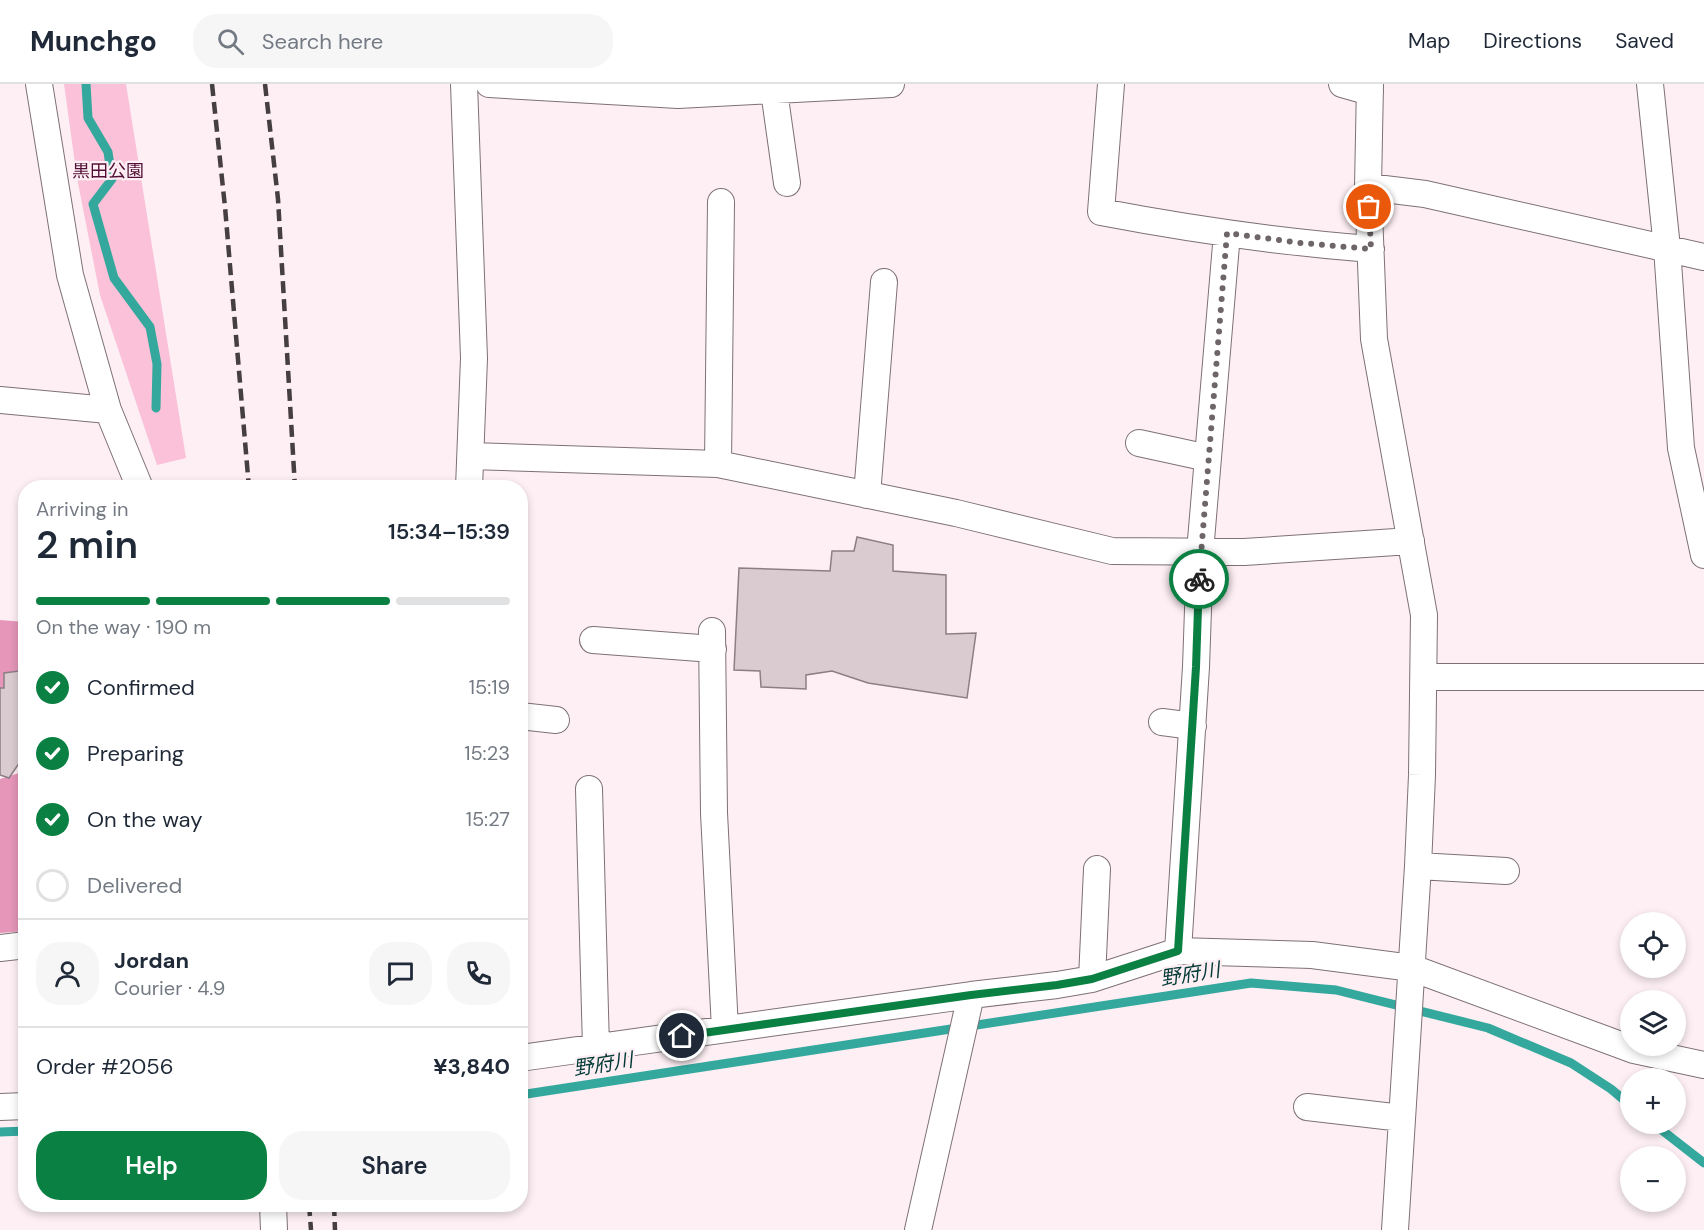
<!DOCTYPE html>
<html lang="en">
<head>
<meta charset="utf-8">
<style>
	:root { --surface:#fff; --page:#f6f6f7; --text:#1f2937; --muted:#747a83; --line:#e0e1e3; --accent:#0b8043 }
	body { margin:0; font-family:"DM Sans","Noto Sans JP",sans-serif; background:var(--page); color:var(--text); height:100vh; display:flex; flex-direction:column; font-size:22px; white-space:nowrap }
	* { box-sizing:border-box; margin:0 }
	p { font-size:20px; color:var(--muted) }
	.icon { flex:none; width:33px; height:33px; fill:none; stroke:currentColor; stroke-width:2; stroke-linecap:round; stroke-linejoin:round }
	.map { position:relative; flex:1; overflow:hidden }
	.side { position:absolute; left:18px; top:396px; width:510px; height:732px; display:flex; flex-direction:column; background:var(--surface); border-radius:24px; box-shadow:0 3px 9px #0003 }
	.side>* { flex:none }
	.tools { position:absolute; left:1620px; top:828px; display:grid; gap:12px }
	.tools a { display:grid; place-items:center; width:66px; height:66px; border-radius:50%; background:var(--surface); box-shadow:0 3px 9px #0003; font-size:30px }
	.pin { position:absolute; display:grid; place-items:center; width:51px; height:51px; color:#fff; margin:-26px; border:3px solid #fff; border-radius:50%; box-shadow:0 2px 6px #0007 }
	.courier { position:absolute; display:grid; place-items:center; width:60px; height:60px; margin:-30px; border:4px solid #0b8043; border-radius:50%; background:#fff; color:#222; box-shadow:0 2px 8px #0007 }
	.summary em { font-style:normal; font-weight:600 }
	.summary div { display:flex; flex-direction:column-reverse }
	.summary { display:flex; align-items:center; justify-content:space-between; height:102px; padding:0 18px }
	h1 { font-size:39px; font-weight:600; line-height:45px }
	.bar { display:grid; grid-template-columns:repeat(4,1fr); gap:9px 6px; align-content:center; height:72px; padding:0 18px }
	.bar i { height:8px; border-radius:4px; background:var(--line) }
	.bar .on { background:var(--accent) }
	.bar p { grid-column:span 4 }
	.line { display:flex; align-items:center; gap:15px; padding:0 18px; border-top:2px solid var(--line) }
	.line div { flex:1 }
	.round { display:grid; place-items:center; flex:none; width:63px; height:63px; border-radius:24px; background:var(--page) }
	ol { padding:0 18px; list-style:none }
	li { display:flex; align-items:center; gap:18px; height:66px }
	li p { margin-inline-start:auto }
	li .icon { padding:6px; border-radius:50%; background:var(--accent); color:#fff; stroke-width:4 }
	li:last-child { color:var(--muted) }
	li i { width:33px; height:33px; border:3px solid var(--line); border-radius:50% }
	.action { display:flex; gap:12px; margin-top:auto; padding:12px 18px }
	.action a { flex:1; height:69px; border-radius:24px; background:var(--accent); color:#fff; font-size:24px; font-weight:600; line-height:69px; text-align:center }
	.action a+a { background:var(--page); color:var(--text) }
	header { display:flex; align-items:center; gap:36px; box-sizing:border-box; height:84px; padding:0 30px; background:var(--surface); border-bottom:2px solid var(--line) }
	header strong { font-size:28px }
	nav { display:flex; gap:33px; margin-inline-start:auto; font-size:21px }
	.search { width:420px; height:54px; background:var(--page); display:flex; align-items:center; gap:15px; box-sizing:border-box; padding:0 21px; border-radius:24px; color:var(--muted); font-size:22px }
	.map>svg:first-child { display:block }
	.green { fill:#fac1d8 }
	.forest { fill:#e596b9 }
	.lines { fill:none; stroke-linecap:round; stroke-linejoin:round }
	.stream { stroke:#34a89d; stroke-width:9 }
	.building { fill:#d9cbd0; stroke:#8b7f84; stroke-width:1.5 }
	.street-casing { stroke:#7e7176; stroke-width:28 }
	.street { stroke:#fff; stroke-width:26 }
	.rail { stroke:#463f42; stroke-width:4.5; stroke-dasharray:12 6; stroke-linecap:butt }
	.done { stroke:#6d6568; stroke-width:6; stroke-dasharray:0 10.8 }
	.route { stroke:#0b8043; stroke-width:8 }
	.labels { text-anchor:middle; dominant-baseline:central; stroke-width:4.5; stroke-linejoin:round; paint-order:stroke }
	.park-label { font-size:18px; fill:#520e34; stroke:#fdeff4 }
	.water-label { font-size:20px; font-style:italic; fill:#033a35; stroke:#fdeff4 }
</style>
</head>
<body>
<header>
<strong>Munchgo</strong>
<div class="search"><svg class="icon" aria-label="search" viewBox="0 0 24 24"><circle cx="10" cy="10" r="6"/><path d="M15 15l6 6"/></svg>Search here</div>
<nav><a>Map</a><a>Directions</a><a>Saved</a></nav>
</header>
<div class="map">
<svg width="1704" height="1146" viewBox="0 0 1704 1146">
	<rect width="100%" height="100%" fill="#fdeff4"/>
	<path class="green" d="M64 0H126L186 374 157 381 100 211 77 94Z"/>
	<path class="forest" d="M0 536 25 538V628L19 587 4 604H0Z
		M25 676V847L0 849V695L22 688Z"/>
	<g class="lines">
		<path class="stream" d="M86 0 88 34 108 68 112 95 93 120 114 194 150 243 157 280 156 324
			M520 1011 1251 899 1336 906 1488 944 1571 979 1611 1005 1630 1021
			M1654 1040 1704 1079
			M0 1048 26 1047"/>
	</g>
	<path class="building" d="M857 453 893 461V487L946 491V550L976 549 967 614 868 599 832 587 806 591V605L761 603 760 587 734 586 739 484 830 487 832 467H854Z
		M19 587 24 672 9 694 0 691V604H4V589Z"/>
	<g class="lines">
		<g class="street-casing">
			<path id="street" d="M39 0 70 191 108 326 140 404
				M464 0 474 274 469 404
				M489 0 678 11 891 0
				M1111 0 1101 128C1190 145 1280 158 1371 165
				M1342 0 1370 8
				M1370 0 1368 103 1374 255 1424 531 1422 691 1418 782 1395 1146
				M1650 0 1667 164 1681 364 1704 471
				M774 7 787 99
				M1368 103 1425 110 1704 173
				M0 316 108 326
				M1139 359 1208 374
				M471 372 718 380 956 429 1112 467 1244 468 1411 457
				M718 380 721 118
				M867 411 884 198
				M712 547 714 729 725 945
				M593 556 713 565
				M1424 593H1704
				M520 632 556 636
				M1162 638 1193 642
				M589 705 596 964
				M1418 782 1506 787
				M0 864 26 861
				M1178 867 1196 583 1200 468 1227 149
				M1092 895 1097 785
				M520 974 971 911 1057 901 1092 895 1178 867 1312 871 1412 884 1634 966 1704 981
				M0 1023 26 1022
				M1307 1023 1402 1034
				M273 1120 274 1146
				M918 1146 971 911"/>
		</g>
		<use href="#street" class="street"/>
		<path class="rail" d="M212 0 225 123 249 404
			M265 0 278 115 295 404
			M309 1120 311 1146
			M334 1120 335 1146"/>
	</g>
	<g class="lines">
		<path class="done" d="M1199 495 1227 149 1301 159 1371 165 1369 123"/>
		<path class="route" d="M682 952 971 911 1057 901 1092 895 1178 867 1196 583 1199 495"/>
	</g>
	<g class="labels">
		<g class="park-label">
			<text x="108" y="87">黒田公園</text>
		</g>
		<g class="water-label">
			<text transform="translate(1190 890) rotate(-9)">野府川</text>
			<text transform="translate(603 980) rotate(-9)">野府川</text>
		</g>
	</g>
</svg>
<div class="tools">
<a><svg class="icon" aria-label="locate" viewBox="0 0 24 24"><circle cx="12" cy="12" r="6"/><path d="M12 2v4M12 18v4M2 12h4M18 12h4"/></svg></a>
<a><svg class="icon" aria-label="layers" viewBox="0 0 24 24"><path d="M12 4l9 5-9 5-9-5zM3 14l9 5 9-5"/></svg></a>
<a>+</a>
<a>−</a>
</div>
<div class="pin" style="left:1369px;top:123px;background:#ea580c"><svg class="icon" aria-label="bag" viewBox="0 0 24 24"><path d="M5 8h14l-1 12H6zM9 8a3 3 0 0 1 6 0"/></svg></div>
<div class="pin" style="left:682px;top:952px;background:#1f2937"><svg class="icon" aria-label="home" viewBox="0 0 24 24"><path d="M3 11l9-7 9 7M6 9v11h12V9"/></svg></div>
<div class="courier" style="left:1199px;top:495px"><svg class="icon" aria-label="bike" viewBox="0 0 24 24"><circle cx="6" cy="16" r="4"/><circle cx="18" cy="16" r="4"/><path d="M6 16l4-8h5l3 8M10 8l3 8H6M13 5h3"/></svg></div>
<section class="side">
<div class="summary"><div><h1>2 min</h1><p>Arriving in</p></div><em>15:34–15:39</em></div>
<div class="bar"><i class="on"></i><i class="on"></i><i class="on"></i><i></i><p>On the way · 190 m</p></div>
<ol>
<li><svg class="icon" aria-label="check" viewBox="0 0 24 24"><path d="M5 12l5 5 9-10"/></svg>Confirmed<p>15:19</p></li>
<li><svg class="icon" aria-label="check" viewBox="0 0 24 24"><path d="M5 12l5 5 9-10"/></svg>Preparing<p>15:23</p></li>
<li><svg class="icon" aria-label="check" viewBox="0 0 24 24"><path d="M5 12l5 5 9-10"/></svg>On the way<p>15:27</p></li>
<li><i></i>Delivered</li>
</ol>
<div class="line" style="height:108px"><a class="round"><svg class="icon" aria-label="person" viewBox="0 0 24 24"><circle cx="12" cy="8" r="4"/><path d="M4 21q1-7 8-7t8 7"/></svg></a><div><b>Jordan</b><p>Courier · 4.9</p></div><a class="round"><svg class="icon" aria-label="chat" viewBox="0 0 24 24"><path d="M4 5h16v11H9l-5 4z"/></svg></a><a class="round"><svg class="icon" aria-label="phone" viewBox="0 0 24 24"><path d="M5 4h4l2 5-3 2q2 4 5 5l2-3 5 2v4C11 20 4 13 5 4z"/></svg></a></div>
<div class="line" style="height:78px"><div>Order #2056</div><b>¥3,840</b></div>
<div class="action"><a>Help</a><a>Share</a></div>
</section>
</div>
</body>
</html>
